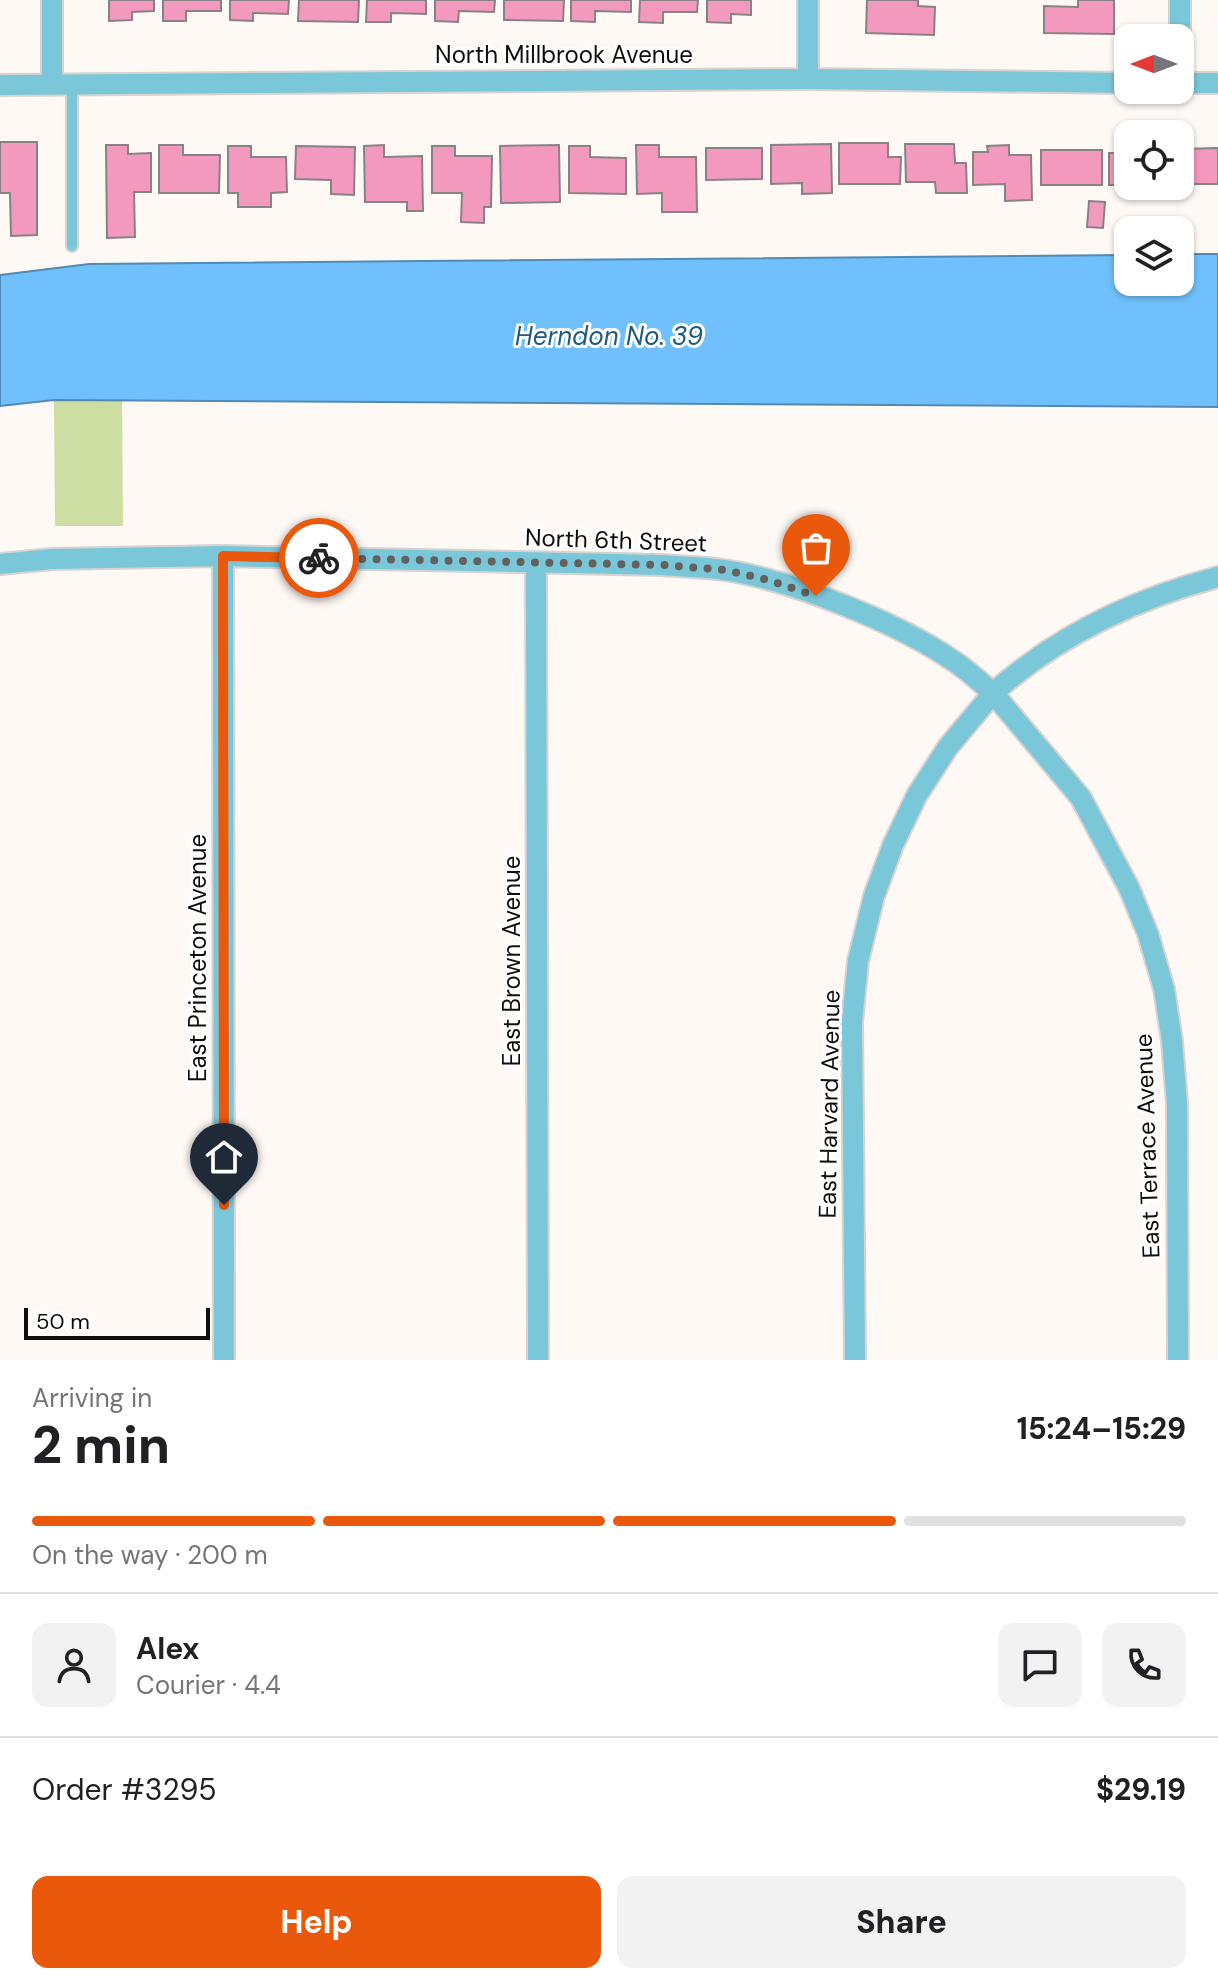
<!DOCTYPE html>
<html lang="en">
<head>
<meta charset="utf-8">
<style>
	:root { --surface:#fff; --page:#f2f2f2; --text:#202124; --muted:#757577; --line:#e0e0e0; --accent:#ea580c }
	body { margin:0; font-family:"DM Sans",sans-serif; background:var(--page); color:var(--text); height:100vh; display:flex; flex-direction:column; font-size:30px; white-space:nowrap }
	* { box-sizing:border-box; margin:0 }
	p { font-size:26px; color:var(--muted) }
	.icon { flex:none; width:44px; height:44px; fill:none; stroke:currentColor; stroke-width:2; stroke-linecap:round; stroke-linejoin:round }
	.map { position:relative; height:1360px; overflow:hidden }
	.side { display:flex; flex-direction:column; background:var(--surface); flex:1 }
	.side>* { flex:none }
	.needle { width:52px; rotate:270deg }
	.controls { position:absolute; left:1114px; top:24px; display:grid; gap:16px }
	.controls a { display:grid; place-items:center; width:80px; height:80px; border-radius:16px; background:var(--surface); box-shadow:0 2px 6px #0004; font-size:40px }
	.scale { position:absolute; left:24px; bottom:20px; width:186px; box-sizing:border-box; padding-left:8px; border:4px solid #0f0d0c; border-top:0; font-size:22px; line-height:28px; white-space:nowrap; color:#0f0d0c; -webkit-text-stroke:6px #fff; paint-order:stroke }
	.pin { position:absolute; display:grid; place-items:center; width:68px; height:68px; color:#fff; margin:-82px -34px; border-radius:50% 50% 50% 0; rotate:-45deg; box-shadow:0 0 8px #0007 }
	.pin .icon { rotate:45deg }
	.courier { position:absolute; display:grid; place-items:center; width:80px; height:80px; margin:-40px; border:6px solid #ea580c; border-radius:50%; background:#fff; color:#222; box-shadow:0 2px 10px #0007 }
	.overview em { font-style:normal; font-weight:800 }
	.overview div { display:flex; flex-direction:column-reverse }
	.overview { display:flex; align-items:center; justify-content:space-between; height:136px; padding:0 32px }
	h1 { font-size:52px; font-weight:800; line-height:60px }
	.bar { display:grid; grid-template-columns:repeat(4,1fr); gap:12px 8px; align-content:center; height:96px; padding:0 32px }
	.bar i { height:10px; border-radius:6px; background:var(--line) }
	.bar .active { background:var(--accent) }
	.bar p { grid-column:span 4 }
	.line { display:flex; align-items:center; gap:20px; padding:0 32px; border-top:2px solid var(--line) }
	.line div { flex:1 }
	.round { display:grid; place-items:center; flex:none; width:84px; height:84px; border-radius:16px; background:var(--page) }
	.button { display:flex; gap:16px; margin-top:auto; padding:16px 32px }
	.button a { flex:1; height:92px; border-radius:16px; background:var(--accent); color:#fff; font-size:32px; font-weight:800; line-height:92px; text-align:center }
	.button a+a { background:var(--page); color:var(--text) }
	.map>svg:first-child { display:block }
	.green { fill:#cedda1 }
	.water { fill:#6fc0fc; stroke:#528ab4; stroke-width:2 }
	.building { fill:#f499be; stroke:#888284; stroke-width:2 }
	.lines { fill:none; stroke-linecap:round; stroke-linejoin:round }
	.lane-casing { stroke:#d9d3d0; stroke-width:14 }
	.street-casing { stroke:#d9d3d0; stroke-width:24 }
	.lane { stroke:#7ac7d9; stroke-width:10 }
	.street { stroke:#7ac7d9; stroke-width:20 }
	.done { stroke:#63605e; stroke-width:8; stroke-dasharray:0 14.4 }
	.route { stroke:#ea580c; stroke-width:10 }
	.labels { text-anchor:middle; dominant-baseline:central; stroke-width:6; stroke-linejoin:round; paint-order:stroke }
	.street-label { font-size:24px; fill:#0f0d0c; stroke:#fff }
	.water-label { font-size:26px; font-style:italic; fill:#1f5a82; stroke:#fff }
</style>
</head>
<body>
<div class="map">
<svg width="1218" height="1360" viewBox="0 0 1218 1360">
	<rect width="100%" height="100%" fill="#fff9f5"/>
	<path class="green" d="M54 400H122L123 526H55Z"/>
	<path class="water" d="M1180 254H1218V407L54 400 0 406V275L89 264 1128 255V282H1180Z"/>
	<path class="building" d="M109 0H154V11L132 12V20L109 21Z
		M163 0H221V11H186V21H163Z
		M230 0H289L288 14 253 13V21L230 20Z
		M299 0H359L358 22 298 21Z
		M367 0H426V14L391 13V22H366Z
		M435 0H495L494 12 459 11 458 22 435 21Z
		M504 0H564L563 21 504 20Z
		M571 0H631V12L595 11V22L571 21Z
		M640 0H698L697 12H663V23L639 22Z
		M707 0H751V15L731 14V23L707 22Z
		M867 0H918V6L935 7 934 35 866 33Z
		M1078 0H1114V34L1044 33V6L1078 7Z
		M0 142H37V235L11 236 10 193H0Z
		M839 143H888V157H901L900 184H839Z
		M831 144 832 193 802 194V183L771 184V145Z
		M905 144H954L955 163H966L967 193H936L935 182H906Z
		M106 145H128V154L151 153V192H134L135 237 107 238Z
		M159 145H183V155H220L219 193H159Z
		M384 145V157L422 156 423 211H407V202H365L364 146Z
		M559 145 560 202 501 203 500 146Z
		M636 145H659V157H696L697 212H662V193L637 194Z
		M1009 145V155H1031L1032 200 1005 201V184L973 185V152H988L987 146Z
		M228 146H251V157H286L287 192 271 193V207H238V193H228Z
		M296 146 355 147 354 195 331 194V180L295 179Z
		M432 146H455V156H492L491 207H484V223L461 222 462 193H432Z
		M569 146H590V157L626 158V194L569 193Z
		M1123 146H1128V185H1109V153H1123Z
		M706 148H762V179L706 180Z
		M1218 148V184H1180V149Z
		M1041 150H1102V185H1041Z
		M1089 201 1105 202 1103 228 1087 227Z"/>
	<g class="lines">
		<g class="lane-casing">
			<path id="lane" d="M72 83V246"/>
		</g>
		<g class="street-casing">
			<path id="street" d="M808 0V79
				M1180 0V83
				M52 83V0
				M1180 83H1218
				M0 85 808 79 1128 83
				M223 556 224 1360
				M536 563 538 1360
				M0 564 52 559 223 556 663 565C683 567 704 567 724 570 792 580 899 623 955 662 969 671 981 683 993 693 1058 635 1134 599 1218 577
				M855 1360 852 1022 858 961 874 896 893 845 917 795 948 747 993 693 1081 798 1129 888 1148 934 1164 989 1172 1041 1177 1104 1178 1360"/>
		</g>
		<use href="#lane" class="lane"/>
		<use href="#street" class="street"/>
	</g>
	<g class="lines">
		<path class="done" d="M319 558 663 565 725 570 768 580 816 596"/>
		<path class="route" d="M224 1205 223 556 319 558"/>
	</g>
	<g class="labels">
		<g class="street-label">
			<text x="564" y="54">North Millbrook Avenue</text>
			<text transform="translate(616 540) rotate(2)">North 6th Street</text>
			<text transform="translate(197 958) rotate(-90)">East Princeton Avenue</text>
			<text transform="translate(511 961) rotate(-90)">East Brown Avenue</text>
			<text transform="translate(829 1104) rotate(-89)">East Harvard Avenue</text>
			<text transform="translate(1147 1146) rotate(-92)">East Terrace Avenue</text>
		</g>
		<g class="water-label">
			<text x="609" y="336">Herndon No. 39</text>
		</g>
	</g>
</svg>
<div class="controls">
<a><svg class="needle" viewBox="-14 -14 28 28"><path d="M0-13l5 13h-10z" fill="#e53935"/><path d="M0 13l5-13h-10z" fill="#757577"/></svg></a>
<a><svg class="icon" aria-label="locate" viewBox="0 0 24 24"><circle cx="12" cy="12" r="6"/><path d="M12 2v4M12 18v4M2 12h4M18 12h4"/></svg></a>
<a><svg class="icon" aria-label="layers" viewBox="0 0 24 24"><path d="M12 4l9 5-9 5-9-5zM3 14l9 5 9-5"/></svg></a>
</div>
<div class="scale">50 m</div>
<div class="pin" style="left:816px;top:596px;background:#ea580c"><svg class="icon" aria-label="bag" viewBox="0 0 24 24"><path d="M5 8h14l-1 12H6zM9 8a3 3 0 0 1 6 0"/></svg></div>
<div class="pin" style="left:224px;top:1205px;background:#1f2937"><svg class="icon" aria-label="home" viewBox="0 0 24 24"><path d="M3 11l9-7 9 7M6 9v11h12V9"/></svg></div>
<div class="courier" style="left:319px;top:558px"><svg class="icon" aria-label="bike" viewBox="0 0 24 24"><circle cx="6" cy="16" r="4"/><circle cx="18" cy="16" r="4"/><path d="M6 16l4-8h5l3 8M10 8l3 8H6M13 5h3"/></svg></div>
</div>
<section class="side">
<div class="overview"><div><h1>2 min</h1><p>Arriving in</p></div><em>15:24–15:29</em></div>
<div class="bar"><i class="active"></i><i class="active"></i><i class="active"></i><i></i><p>On the way · 200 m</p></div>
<div class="line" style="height:144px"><a class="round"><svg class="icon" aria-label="person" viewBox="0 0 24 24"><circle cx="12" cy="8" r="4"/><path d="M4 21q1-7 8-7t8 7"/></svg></a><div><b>Alex</b><p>Courier · 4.4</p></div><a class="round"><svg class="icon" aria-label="chat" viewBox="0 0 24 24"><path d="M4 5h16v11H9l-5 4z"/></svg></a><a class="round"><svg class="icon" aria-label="phone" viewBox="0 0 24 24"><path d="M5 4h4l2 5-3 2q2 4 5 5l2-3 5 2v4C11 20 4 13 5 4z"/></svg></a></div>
<div class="line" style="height:104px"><div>Order #3295</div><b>$29.19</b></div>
<div class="button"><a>Help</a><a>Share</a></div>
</section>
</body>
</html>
